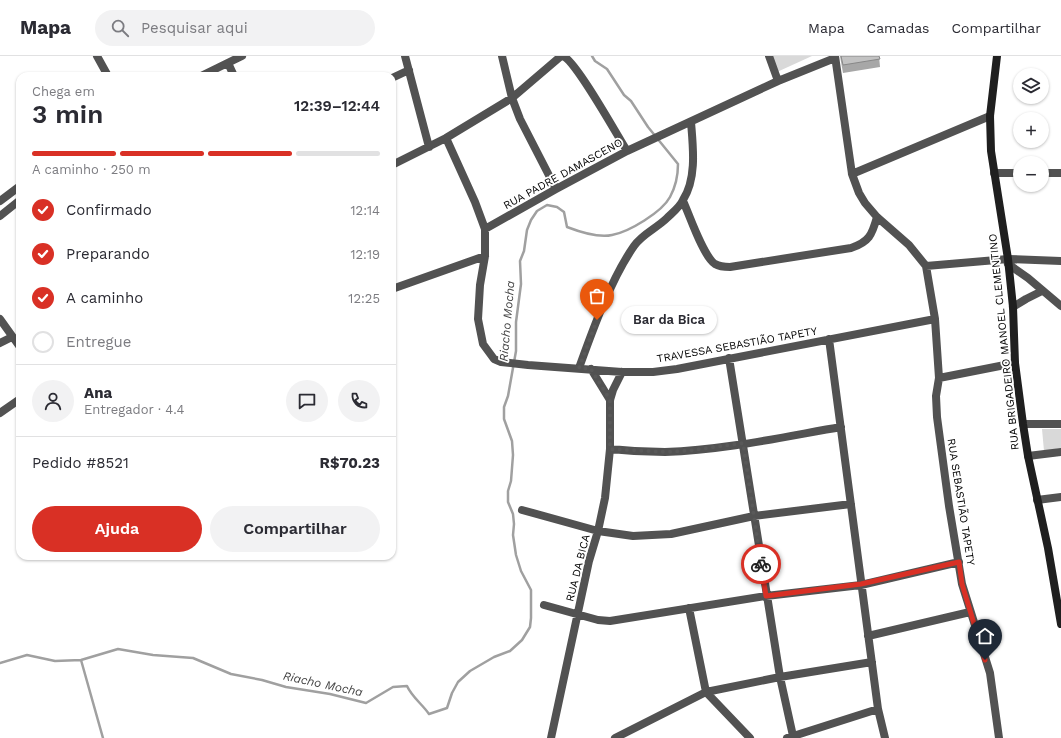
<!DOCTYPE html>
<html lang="pt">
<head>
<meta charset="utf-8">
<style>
	:root { --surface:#fff; --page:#f2f2f3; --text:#2b2b33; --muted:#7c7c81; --line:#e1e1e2; --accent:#d93025 }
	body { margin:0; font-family:"Work Sans",sans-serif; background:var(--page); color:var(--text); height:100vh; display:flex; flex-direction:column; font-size:15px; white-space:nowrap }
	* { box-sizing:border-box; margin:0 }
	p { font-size:13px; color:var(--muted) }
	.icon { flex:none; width:22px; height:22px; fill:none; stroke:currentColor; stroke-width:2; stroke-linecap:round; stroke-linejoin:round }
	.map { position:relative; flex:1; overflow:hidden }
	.details { position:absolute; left:16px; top:16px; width:380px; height:488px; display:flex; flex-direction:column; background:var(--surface); border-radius:12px; box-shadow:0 1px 3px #0004 }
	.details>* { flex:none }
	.buttons { position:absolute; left:1013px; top:12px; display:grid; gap:8px }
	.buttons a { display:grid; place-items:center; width:36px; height:36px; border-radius:50%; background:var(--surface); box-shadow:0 1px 3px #0004; font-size:20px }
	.pin { position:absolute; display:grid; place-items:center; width:34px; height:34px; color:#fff; margin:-41px -17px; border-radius:50% 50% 50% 0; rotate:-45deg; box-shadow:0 0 4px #0007 }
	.pin .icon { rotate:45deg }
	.courier { position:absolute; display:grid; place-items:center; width:40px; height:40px; margin:-20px; border:3px solid #d93025; border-radius:50%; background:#fff; color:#222; box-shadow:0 1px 5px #0007 }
	.bubble { position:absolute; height:28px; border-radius:14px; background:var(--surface); box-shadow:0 1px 3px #0004; font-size:13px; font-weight:600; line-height:28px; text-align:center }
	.overview em { font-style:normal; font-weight:600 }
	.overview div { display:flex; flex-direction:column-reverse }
	.overview { display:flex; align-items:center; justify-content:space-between; height:68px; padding:0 16px }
	h1 { font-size:26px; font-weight:600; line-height:30px }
	.bar { display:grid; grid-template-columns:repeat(4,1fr); gap:6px 4px; align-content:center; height:48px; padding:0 16px }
	.bar i { height:5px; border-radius:3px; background:var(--line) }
	.bar .current { background:var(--accent) }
	.bar p { grid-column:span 4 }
	.line { display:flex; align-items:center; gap:10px; padding:0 16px; border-top:1px solid var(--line) }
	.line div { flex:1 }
	.round { display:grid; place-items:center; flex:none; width:42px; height:42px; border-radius:21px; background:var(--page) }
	ol { padding:0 16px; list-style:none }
	li { display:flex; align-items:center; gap:12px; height:44px }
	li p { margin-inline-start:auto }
	li .icon { padding:4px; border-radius:50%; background:var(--accent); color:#fff; stroke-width:4 }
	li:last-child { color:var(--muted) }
	li i { width:22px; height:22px; border:2px solid var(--line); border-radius:50% }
	.action { display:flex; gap:8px; margin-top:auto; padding:8px 16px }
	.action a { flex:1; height:46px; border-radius:24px; background:var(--accent); color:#fff; font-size:16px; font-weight:600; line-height:46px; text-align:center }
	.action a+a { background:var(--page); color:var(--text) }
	header { display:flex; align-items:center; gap:24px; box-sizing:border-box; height:56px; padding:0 20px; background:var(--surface); border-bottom:1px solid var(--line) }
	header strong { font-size:19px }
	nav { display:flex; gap:22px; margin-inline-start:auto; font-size:14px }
	.search { width:280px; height:36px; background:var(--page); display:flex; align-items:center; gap:10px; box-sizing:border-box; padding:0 14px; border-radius:22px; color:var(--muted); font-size:15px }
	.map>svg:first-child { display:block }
	.green { fill:#d9d9d9 }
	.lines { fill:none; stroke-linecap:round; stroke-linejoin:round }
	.stream { stroke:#a0a0a0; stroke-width:2.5 }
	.street { stroke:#525252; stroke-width:8 }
	.secondary { stroke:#1f1f1f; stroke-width:8 }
	.wall { fill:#a7a7a7 }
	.building { fill:#c2c2c2; stroke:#888 }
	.done { stroke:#595959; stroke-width:4; stroke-dasharray:0 7.2 }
	.route { stroke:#d93025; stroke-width:5 }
	.labels { text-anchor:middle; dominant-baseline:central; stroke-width:3.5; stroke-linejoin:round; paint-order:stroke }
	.street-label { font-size:11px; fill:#000; stroke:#fff }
	.water-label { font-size:12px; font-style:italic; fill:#414141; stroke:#fff }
</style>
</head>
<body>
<header>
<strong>Mapa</strong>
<div class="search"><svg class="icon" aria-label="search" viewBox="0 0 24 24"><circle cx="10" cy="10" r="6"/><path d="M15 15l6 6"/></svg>Pesquisar aqui</div>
<nav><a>Mapa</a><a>Camadas</a><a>Compartilhar</a></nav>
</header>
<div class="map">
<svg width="1061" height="682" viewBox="0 0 1061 682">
	<rect width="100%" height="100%" fill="#fff"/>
	<path class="green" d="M772 0H812L777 16Z
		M1042 373H1061V392L1044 395Z"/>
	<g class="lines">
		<path class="stream" d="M81 604 103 682
			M0 607 27 599 55 605 81 604 118 593 153 599 193 602 231 618 262 624 286 631 330 638 366 647 393 631 407 630C412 641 422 648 429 658L447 652 452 637 458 626 470 615 494 601 510 595 522 584 530 571 531 562V534L521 515 516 499 513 479 514 468 513 458 508 446V435L511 425 513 399 512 385 504 363V351L508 340 516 295V266L521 228 520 205 524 195 527 174 531 164 537 155 547 149 557 151 564 156 567 171C580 176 599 182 612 179 629 176 662 156 670 141 676 130 678 119 678 108L648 71 631 45 624 39 607 13 595 5 592 0"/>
		<path class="street" d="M97 0 108 20
			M405 0 429 91
			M502 0 512 42 520 63 556 133
			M769 0 778 25
			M835 0 852 118 859 137 865 147 877 161 909 189 926 210 1008 203 1061 205
			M228 7 234 20
			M201 20 242 0
			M392 22 409 14
			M446 82 475 146 485 173V200L480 229 478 263 483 288 494 303 501 306 528 309 622 316H653L677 313 935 263
			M392 109 446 82 512 42 560 1 563 0C576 5 617 79 627 95
			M994 117H1020
			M1042 117H1061
			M852 118 990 60
			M0 145 20 130
			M683 145C690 160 703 200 715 208 720 211 725 211 730 211L851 192C869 186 872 179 877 161
			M0 160 20 144
			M485 173 556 133 627 95 778 25 835 2
			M1008 208 1028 222 1061 250
			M926 210 935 263 939 322 936 340 937 361 949 450 962 528 990 617 999 682
			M392 233 485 200
			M1013 251 1026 243 1042 235
			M0 263 20 291
			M829 283 878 653 885 682
			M0 287 12 281
			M729 302 780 621 793 680
			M579 312C593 273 611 223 634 190 642 178 657 172 667 162 672 157 680 151 683 144 697 122 693 91 691 66
			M591 313 610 344
			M939 322 1015 307
			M0 357 20 343
			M1023 368H1061
			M610 393C628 395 647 396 665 396 724 394 783 381 841 371
			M1028 400 1061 396
			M1037 444 1061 441
			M522 454 598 475 633 480 671 478 754 460 851 448
			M544 549 598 564 610 565 766 540 861 529 959 506
			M689 552 706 636 750 682
			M868 580 970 556
			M551 682 589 505 598 475 605 442 610 393V344L613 334 622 316
			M615 682 706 636 780 621 872 606
			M787 682 878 653"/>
		<path class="secondary" d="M997 0 990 60 991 95 1008 203 1013 251 1015 307 1023 368 1028 400 1048 492 1061 568"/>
	</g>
	<path class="wall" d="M840 0H879L880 11 843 17Z"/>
	<path class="building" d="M841 0H879L880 3 843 9Z"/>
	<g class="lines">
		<path class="done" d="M597 264 579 312 591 313 610 344V393L666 396 694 394 743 387 761 508"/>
		<path class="route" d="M761 508 766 540 861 528 959 506 962 528 985 604"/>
	</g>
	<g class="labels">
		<g class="street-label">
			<text transform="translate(563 118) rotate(-29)">RUA PADRE DAMASCENO</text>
			<text transform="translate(1004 286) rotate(-96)">RUA BRIGADEIRO MANOEL CLEMENTINO</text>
			<text transform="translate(737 289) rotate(-10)">TRAVESSA SEBASTIÃO TAPETY</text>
			<text transform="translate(961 446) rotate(81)">RUA SEBASTIÃO TAPETY</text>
			<text transform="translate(578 512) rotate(-76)">RUA DA BICA</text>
		</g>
		<g class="water-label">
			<text transform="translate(507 265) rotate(-85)">Riacho Mocha</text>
			<text transform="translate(323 628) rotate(12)">Riacho Mocha</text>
		</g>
	</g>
</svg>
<div class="buttons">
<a><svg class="icon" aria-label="layers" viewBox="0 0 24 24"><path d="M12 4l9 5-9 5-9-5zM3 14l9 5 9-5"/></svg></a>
<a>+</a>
<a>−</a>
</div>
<div class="pin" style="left:597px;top:264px;background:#ea580c"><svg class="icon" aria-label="bag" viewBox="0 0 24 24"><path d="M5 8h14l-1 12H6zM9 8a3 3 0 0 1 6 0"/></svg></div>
<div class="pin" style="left:985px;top:604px;background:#1f2937"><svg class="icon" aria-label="home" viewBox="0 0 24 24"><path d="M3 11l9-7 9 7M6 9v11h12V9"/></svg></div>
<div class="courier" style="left:761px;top:508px"><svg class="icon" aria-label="bike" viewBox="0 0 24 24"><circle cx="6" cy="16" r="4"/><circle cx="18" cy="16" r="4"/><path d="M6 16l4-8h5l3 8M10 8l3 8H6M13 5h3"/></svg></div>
<div class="bubble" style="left:621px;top:250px;width:96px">Bar da Bica</div>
<section class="details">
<div class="overview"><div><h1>3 min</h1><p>Chega em</p></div><em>12:39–12:44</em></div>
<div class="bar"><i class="current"></i><i class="current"></i><i class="current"></i><i></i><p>A caminho · 250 m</p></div>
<ol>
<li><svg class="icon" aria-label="check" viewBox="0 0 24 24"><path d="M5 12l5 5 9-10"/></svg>Confirmado<p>12:14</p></li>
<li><svg class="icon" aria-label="check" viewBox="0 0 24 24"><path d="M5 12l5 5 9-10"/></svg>Preparando<p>12:19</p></li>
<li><svg class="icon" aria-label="check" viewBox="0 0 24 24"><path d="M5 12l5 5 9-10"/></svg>A caminho<p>12:25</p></li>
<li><i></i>Entregue</li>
</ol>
<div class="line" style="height:72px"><a class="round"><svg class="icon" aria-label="person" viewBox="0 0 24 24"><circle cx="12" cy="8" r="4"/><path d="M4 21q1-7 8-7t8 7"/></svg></a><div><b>Ana</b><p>Entregador · 4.4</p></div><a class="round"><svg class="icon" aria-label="chat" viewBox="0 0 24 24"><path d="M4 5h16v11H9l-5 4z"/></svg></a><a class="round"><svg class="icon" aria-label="phone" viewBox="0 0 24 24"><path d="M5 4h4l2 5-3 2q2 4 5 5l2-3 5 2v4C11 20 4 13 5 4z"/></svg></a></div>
<div class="line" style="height:52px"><div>Pedido #8521</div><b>R$70.23</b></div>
<div class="action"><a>Ajuda</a><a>Compartilhar</a></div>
</section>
</div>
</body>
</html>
